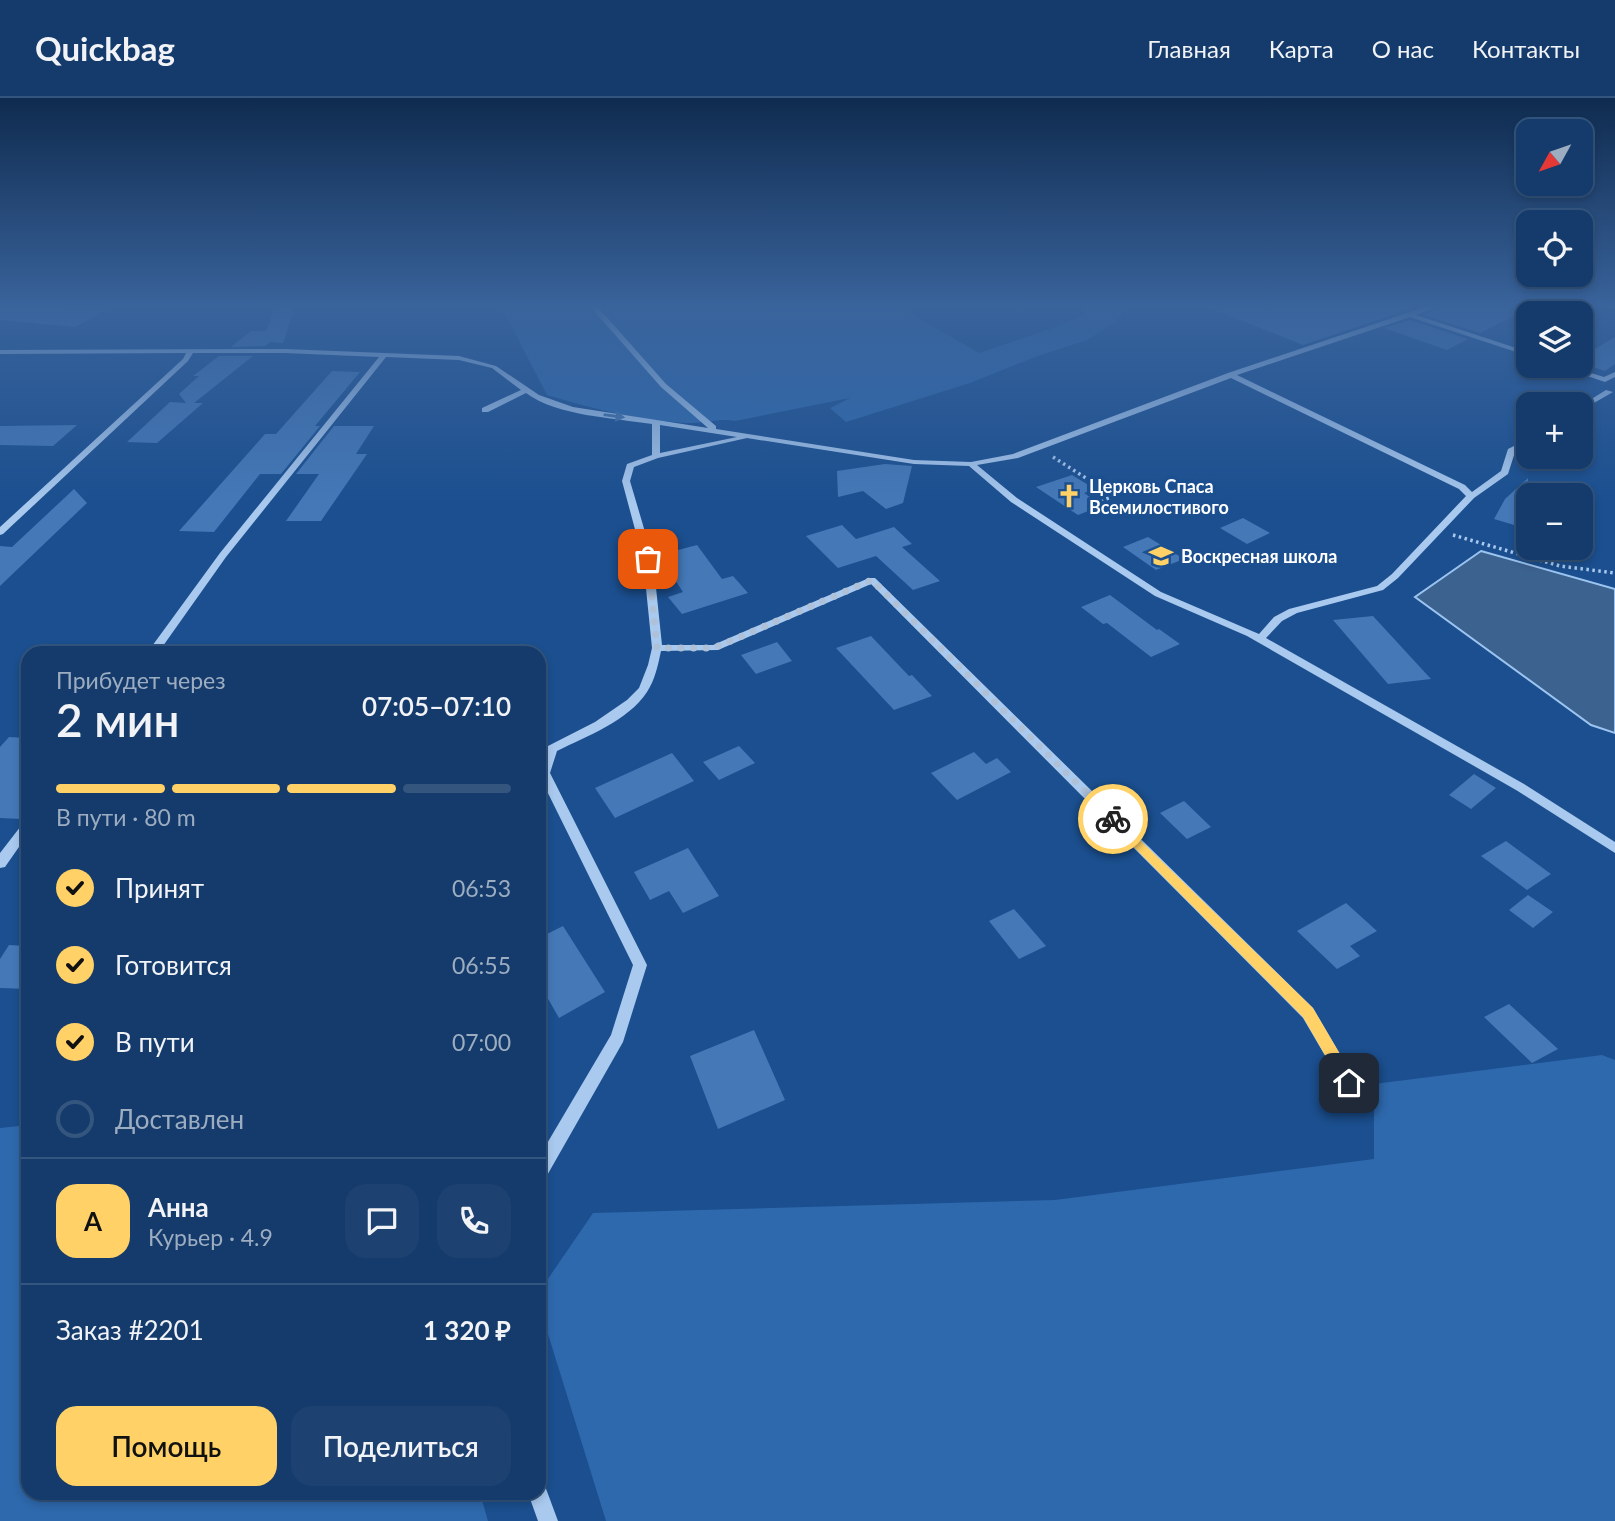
<!DOCTYPE html>
<html lang="ru">
<head>
<meta charset="utf-8">
<style>
	:root { --surface:#143b6b; --page:#1d4271; --text:#f1f3f6; --muted:#9dadc1; --line:#33557e; --accent:#ffd166 }
	body { margin:0; font-family:Lato,sans-serif; background:var(--page); color:var(--text); height:100vh; display:flex; flex-direction:column; font-size:26px; white-space:nowrap }
	* { box-sizing:border-box; margin:0 }
	p { font-size:23px; color:var(--muted) }
	.icon { flex:none; width:38px; height:38px; fill:none; stroke:currentColor; stroke-width:2; stroke-linecap:round; stroke-linejoin:round }
	.map { position:relative; flex:1; overflow:hidden }
	.sheet { position:absolute; left:21px; top:548px; width:525px; height:854px; display:flex; flex-direction:column; background:var(--surface); border-radius:21px; box-shadow:0 4px 10px #0003,0 0 0 2px var(--line) }
	.sheet>* { flex:none }
	.needle { width:46px; rotate:230deg }
	.buttons { position:absolute; left:1516px; top:21px; display:grid; gap:14px }
	.buttons a { display:grid; place-items:center; width:77px; height:77px; border-radius:14px; background:var(--surface); box-shadow:0 4px 10px #0003,0 0 0 2px var(--line); font-size:35px }
	.pin { position:absolute; display:grid; place-items:center; width:60px; height:60px; color:#fff; margin:-30px; border-radius:14px; box-shadow:0 4px 10px #0006 }
	.courier { position:absolute; display:grid; place-items:center; width:70px; height:70px; margin:-35px; border:5px solid #ffd166; border-radius:50%; background:#fff; color:#222; box-shadow:0 2px 9px #0007 }
	.summary em { font-style:normal; font-weight:600 }
	.summary div { display:flex; flex-direction:column-reverse }
	.summary { display:flex; align-items:center; justify-content:space-between; height:119px; padding:0 35px }
	h1 { font-size:46px; font-weight:600; line-height:52px }
	.bar { display:grid; grid-template-columns:repeat(4,1fr); gap:10px 7px; align-content:center; height:84px; padding:0 35px }
	.bar i { height:9px; border-radius:5px; background:var(--line) }
	.bar .on { background:var(--accent) }
	.bar p { grid-column:span 4 }
	.line { display:flex; align-items:center; gap:18px; padding:0 35px; border-top:2px solid var(--line) }
	.line div { flex:1 }
	.round { display:grid; place-items:center; flex:none; width:74px; height:74px; border-radius:21px; background:var(--page) }
	ol { padding:0 35px; list-style:none }
	li { display:flex; align-items:center; gap:21px; height:77px }
	li p { margin-inline-start:auto }
	li .icon { padding:7px; border-radius:50%; background:var(--accent); color:#111; stroke-width:4 }
	li:last-child { color:var(--muted) }
	li i { width:38px; height:38px; border:4px solid var(--line); border-radius:50% }
	.button { display:flex; gap:14px; margin-top:auto; padding:14px 35px }
	.button a { flex:1; height:80px; border-radius:21px; background:var(--accent); color:#111; font-size:28px; font-weight:600; line-height:80px; text-align:center }
	.button a+a { background:var(--page); color:var(--text) }
	header { display:flex; align-items:center; gap:42px; box-sizing:border-box; height:98px; padding:0 35px; background:var(--surface); border-bottom:2px solid var(--line) }
	header strong { font-size:33px }
	nav { display:flex; gap:38px; margin-inline-start:auto; font-size:24px }
	.map>svg:first-child { display:block }
	.green { fill:#2e69ad }
	.water { fill:#3c6290; stroke:#9cc4f0; stroke-width:2 }
	.building { fill:#4478b7 }
	.lines { fill:none; stroke-linecap:round; stroke-linejoin:round }
	.path { stroke:#a9c9ee; stroke-width:3.5; stroke-dasharray:2.5 3.5; stroke-linecap:butt }
	.minor { fill:#a9c9ee; fill-rule:evenodd }
	.oneway { fill:#4674ac }
	.route { fill:#ffd166 }
	.done { stroke:#afc1d8; stroke-width:7; stroke-dasharray:0 12.6 }
	.labels { text-anchor:middle; dominant-baseline:central; stroke-width:7; stroke-linejoin:round; paint-order:stroke }
	.far-poi-label { font-size:18px; font-weight:bold; fill:#fff; stroke:#1b4f8f; text-anchor:start }
</style>
</head>
<body>
<header>
<strong>Quickbag</strong>
<nav><a>Главная</a><a>Карта</a><a>О нас</a><a>Контакты</a></nav>
</header>
<div class="map">
<svg width="1615" height="1423" viewBox="0 0 1615 1423">
	<rect width="100%" height="100%" fill="#1b4f8f"/>
	<path class="green" d="M500 206H894L979 255 1064 226 1085 216 1084 206 1130 208 1114 225 1087 242 1035 259 970 285 846 324 830 310 850 300 735 323C717 320 708 325 692 325 642 324 595 311 547 297Z
		M1602 957 1615 962V1423H606L539 1207V1194L593 1115 1055 1102 1374 1061V986Z
		M28 1027V1395H480L488 1423H0V1030Z"/>
	<path class="water" d="M1481 453 1615 491V635L1591 627 1415 499Z"/>
	<path class="building" d="M0 206 54 207 106 212 75 229 0 222Z
		M276 206H296L283 245 270 244 265 248 231 249 251 233H266Z
		M1200 206H1425L1303 247Z
		M1446 206H1537L1480 235 1424 217Z
		M1410 222 1468 241 1447 252 1384 230Z
		M1615 239V266L1605 273 1580 265V260Z
		M219 258H253L194 305H203L157 345 127 344 170 304 186 305 179 296 199 278H193Z
		M332 273 360 274 315 328H320L281 376H260L214 434 179 433 265 336H276Z
		M77 327 53 348 0 347V328Z
		M334 328H374L356 356H367L321 423H286L319 376H296Z
		M885 366 912 368 903 405 886 411 863 393 838 399 837 373Z
		M1072 377 1095 391 1084 395 1104 407 1078 417 1036 389Z
		M1528 380V431L1494 421 1505 401Z
		M74 391 87 405 0 488V448L12 449Z
		M1243 420 1270 435 1247 446 1220 430Z
		M842 427 856 441 894 429 912 446 902 449 940 483 913 492 876 458 838 470 806 438Z
		M1148 439 1184 461 1156 472 1123 449Z
		M697 447 722 481 733 478 748 495 682 516 668 499 683 494 659 457Z
		M1110 497 1157 532 1159 531 1180 546 1151 559 1107 525 1103 526 1081 509Z
		M1373 518 1431 581 1388 586 1333 522Z
		M871 538 909 578 912 577 932 598 894 612 836 550Z
		M777 544 792 563 756 576 741 557Z
		M9 639 28 640V711L21 721 0 720V649Z
		M739 648 755 665 719 682 703 664Z
		M974 654 986 666 997 660 1011 674 957 702 931 675Z
		M672 655 694 683 615 720 595 690Z
		M1474 676 1496 690 1471 711 1449 697Z
		M1184 703 1211 729 1187 741 1160 715Z
		M1506 743 1551 776 1527 792 1481 758Z
		M688 750 719 798 683 815 669 793 650 802 634 774Z
		M1528 797 1553 814 1533 830 1509 812Z
		M1346 805 1377 833 1350 848 1360 858 1337 871 1297 833Z
		M1014 811 1046 848 1019 861 989 823Z
		M563 828 605 894 559 920 539 885V840Z
		M9 847 28 848V891L0 890V861Z
		M1509 906 1558 951 1532 965 1484 919Z
		M754 932 785 1002 718 1031 690 958Z"/>
	<g class="lines">
		<path class="path" d="M1053 359 1114 398 1098 404
			M1453 437 1560 468 1615 475"/>
		<path class="minor" d="M588 206H595L666 286 716 328V331L914 362 971 364 1013 356 1228 275 1434 206H1444L1416 217 1528 254V258L1410 219 1237 277 1465 387 1472 394 1501 373 1508 351 1528 341V346L1515 354 1508 376 1474 400 1398 480 1383 492 1297 515 1282 523 1266 540 1524 686 1615 744V755L1516 692 1247 538 1155 498 1011 404 969 368 914 366 747 340 658 360 634 369 630 383 653 461 662 547H713L869 480H875L1313 910 1357 985 1354 990 1349 992 1344 990 1303 920 871 486 718 552 661 553C658 567 655 582 647 594 628 623 587 638 557 653L550 675 647 867 623 944 545 1081 539 1083V1059L611 937 633 867 539 677 548 648 595 624 627 602 639 590 648 567 652 550 643 461 622 383 627 366 652 357V326C614 320 557 318 526 295L488 314H482V310L521 292 492 270 459 262 386 259 226 459 158 555H147L220 455 379 259 285 255H193L188 263 3 436 0 437V429L183 261 186 255 0 256V252L285 251 459 258 496 268 539 297 573 309 708 330 661 289ZM1231 280 1459 391 1466 398 1392 476 1377 488 1289 511 1274 519 1259 536 1161 494 1017 400 977 367 1018 360ZM660 327 737 339 660 355Z
			M1602 206 1615 207V211L1603 207Z
			M1558 268H1568L1604 279 1615 274V279L1605 284Z
			M1606 292 1613 294 1580 313V308Z
			M28 722V736L5 769 0 770V755L24 724Z
			M539 1385 545 1388 558 1423H538L528 1395H539Z"/>
	</g>
	<defs><path id="oneway-solid" d="M-6-.8H1V-3.2L6.5 0L1 3.2V.8H-6Z" transform="scale(1.75)"/></defs>
	<use class="oneway" href="#oneway-solid" transform="translate(614 318) rotate(8)"/>
	<linearGradient id="sky" x2="0" y2="1"><stop stop-color="#0f2b4f"/><stop offset="0.51" stop-color="#39639b"/><stop offset="1" stop-color="#39639b" stop-opacity="0"/></linearGradient>
	<rect width="1615" height="406" fill="url(#sky)"/>
	<path class="route" d="M1113 716 1313 910 1354 980 1356 985 1354 990H1344L1303 919 1109 724V718Z"/>
	<g class="lines">
		<path class="done" d="M648 461 657 550H714L872 482 1113 721"/>
	</g>
	<defs>
		<g id="church-bare" transform="scale(1.89)"><path d="M-1.2-6h2.4v3.5h3.3v2.4h-3.3V6h-2.4V-.1h-3.3v-2.4h3.3Z" fill="#ffd166" stroke="#1b4f8f" stroke-width="2.5" paint-order="stroke"/></g>
		<g id="school-bare" transform="scale(1.89)"><path d="M0-5L7-2L0 1L-7-2ZM-4 1L0 2.5L4 1V4Q0 6-4 4Z" fill="#ffd166" stroke="#1b4f8f" stroke-width="2.5" paint-order="stroke"/></g>
	</defs>
	<g fill-rule="evenodd">
		<use href="#church-bare" x="1069" y="398"/>
		<use href="#school-bare" x="1161" y="458"/>
	</g>
	<g class="labels">
		<g class="far-poi-label">
			<text x="1089" y="388">Церковь Спаса<tspan x="1089" dy="21">Всемилостивого</tspan></text>
			<text x="1181" y="458">Воскресная школа</text>
		</g>
	</g>
</svg>
<div class="buttons">
<a><svg class="needle" viewBox="-14 -14 28 28"><path d="M0-13l5 13h-10z" fill="#e53935"/><path d="M0 13l5-13h-10z" fill="#9dadc1"/></svg></a>
<a><svg class="icon" aria-label="locate" viewBox="0 0 24 24"><circle cx="12" cy="12" r="6"/><path d="M12 2v4M12 18v4M2 12h4M18 12h4"/></svg></a>
<a><svg class="icon" aria-label="layers" viewBox="0 0 24 24"><path d="M12 4l9 5-9 5-9-5zM3 14l9 5 9-5"/></svg></a>
<a>+</a>
<a>−</a>
</div>
<div class="pin" style="left:648px;top:461px;background:#ea580c"><svg class="icon" aria-label="bag" viewBox="0 0 24 24"><path d="M5 8h14l-1 12H6zM9 8a3 3 0 0 1 6 0"/></svg></div>
<div class="pin" style="left:1349px;top:985px;background:#1f2937"><svg class="icon" aria-label="home" viewBox="0 0 24 24"><path d="M3 11l9-7 9 7M6 9v11h12V9"/></svg></div>
<div class="courier" style="left:1113px;top:721px"><svg class="icon" aria-label="bike" viewBox="0 0 24 24"><circle cx="6" cy="16" r="4"/><circle cx="18" cy="16" r="4"/><path d="M6 16l4-8h5l3 8M10 8l3 8H6M13 5h3"/></svg></div>
<section class="sheet">
<div class="summary"><div><h1>2 мин</h1><p>Прибудет через</p></div><em>07:05–07:10</em></div>
<div class="bar"><i class="on"></i><i class="on"></i><i class="on"></i><i></i><p>В пути · 80 m</p></div>
<ol>
<li><svg class="icon" aria-label="check" viewBox="0 0 24 24"><path d="M5 12l5 5 9-10"/></svg>Принят<p>06:53</p></li>
<li><svg class="icon" aria-label="check" viewBox="0 0 24 24"><path d="M5 12l5 5 9-10"/></svg>Готовится<p>06:55</p></li>
<li><svg class="icon" aria-label="check" viewBox="0 0 24 24"><path d="M5 12l5 5 9-10"/></svg>В пути<p>07:00</p></li>
<li><i></i>Доставлен</li>
</ol>
<div class="line" style="height:126px"><b class="round" style="background:var(--accent);color:#111">А</b><div><b>Анна</b><p>Курьер · 4.9</p></div><a class="round"><svg class="icon" aria-label="chat" viewBox="0 0 24 24"><path d="M4 5h16v11H9l-5 4z"/></svg></a><a class="round"><svg class="icon" aria-label="phone" viewBox="0 0 24 24"><path d="M5 4h4l2 5-3 2q2 4 5 5l2-3 5 2v4C11 20 4 13 5 4z"/></svg></a></div>
<div class="line" style="height:91px"><div>Заказ #2201</div><b>1 320 ₽</b></div>
<div class="button"><a>Помощь</a><a>Поделиться</a></div>
</section>
</div>
</body>
</html>
